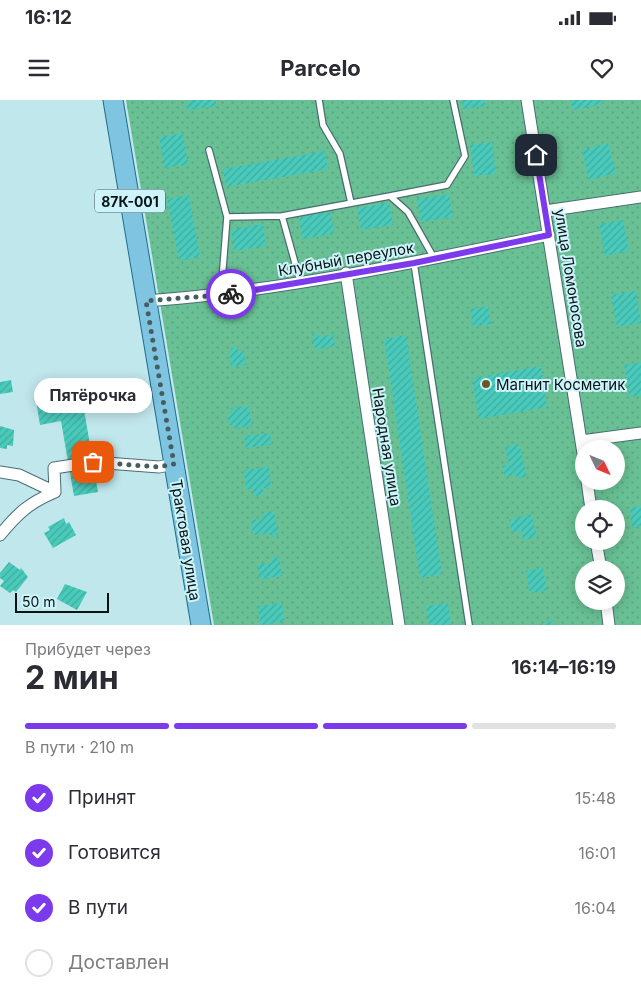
<!DOCTYPE html>
<html lang="ru">
<head>
<meta charset="utf-8">
<style>
	:root { --surface:#fff; --page:#f7f7f7; --text:#2b2b33; --muted:#7c7c81; --line:#e1e1e2; --accent:#7c3aed }
	body { margin:0; font-family:Inter,sans-serif; background:var(--page); color:var(--text); height:100vh; display:flex; flex-direction:column; font-size:19px; white-space:nowrap }
	* { box-sizing:border-box; margin:0 }
	p { font-size:16px; color:var(--muted) }
	.icon { flex:none; width:28px; height:28px; fill:none; stroke:currentColor; stroke-width:2; stroke-linecap:round; stroke-linejoin:round }
	.map { position:relative; height:525px; overflow:hidden }
	.panel { display:flex; flex-direction:column; background:var(--surface); flex:1 }
	.panel>* { flex:none }
	.needle { width:32px; rotate:133deg }
	.buttons { position:absolute; left:575px; top:340px; display:grid; gap:10px }
	.buttons a { display:grid; place-items:center; width:50px; height:50px; border-radius:50%; background:var(--surface); box-shadow:0 2px 12px #0003; font-size:25px }
	.scale { position:absolute; left:15px; bottom:12px; width:94px; box-sizing:border-box; padding-left:5px; border:2px solid #061416; border-top:0; font-size:14px; line-height:18px; white-space:nowrap; color:#061416; -webkit-text-stroke:4px #cdf4fa; paint-order:stroke }
	.pin { position:absolute; display:grid; place-items:center; width:42px; height:42px; color:#fff; margin:-21px; border-radius:10px; box-shadow:0 2px 8px #0006 }
	.courier { position:absolute; display:grid; place-items:center; width:50px; height:50px; margin:-25px; border:4px solid #7c3aed; border-radius:50%; background:#fff; color:#222; box-shadow:0 1px 6px #0007 }
	.bubble { position:absolute; height:35px; border-radius:18px; background:var(--surface); box-shadow:0 2px 12px #0003; font-size:16px; font-weight:700; line-height:35px; text-align:center }
	.headline em { font-style:normal; font-weight:700 }
	.headline div { display:flex; flex-direction:column-reverse }
	.headline { display:flex; align-items:center; justify-content:space-between; height:85px; padding:0 25px }
	h1 { font-size:32px; font-weight:700; line-height:38px }
	.bar { display:grid; grid-template-columns:repeat(4,1fr); gap:8px 5px; align-content:center; height:60px; padding:0 25px }
	.bar i { height:6px; border-radius:4px; background:var(--line) }
	.bar .selected { background:var(--accent) }
	.bar p { grid-column:span 4 }
	ol { padding:0 25px; list-style:none }
	li { display:flex; align-items:center; gap:15px; height:55px }
	li p { margin-inline-start:auto }
	li .icon { padding:5px; border-radius:50%; background:var(--accent); color:#fff; stroke-width:4 }
	li:last-child { color:var(--muted) }
	li i { width:28px; height:28px; border:2px solid var(--line); border-radius:50% }
	.status { display:flex; justify-content:space-between; align-items:center; height:35px; padding:0 25px; background:var(--surface); direction:ltr }
	.status svg { height:14px; fill:currentColor }
	header { display:flex; justify-content:space-between; align-items:center; height:65px; padding:0 25px; background:var(--surface); font-size:22px; font-weight:700 }
	.map>svg:first-child { display:block }
	.garden { fill:url(#garden-dots); fill-rule:evenodd }
	.building { fill:url(#building-hatch) }
	.lines { fill:none; stroke-linecap:round; stroke-linejoin:round }
	.lane-casing { stroke:#4a6d72; stroke-width:8 }
	.street-casing { stroke:#4a6d72; stroke-width:13 }
	.primary-casing { stroke:#1d6e8d; stroke-width:21 }
	.lane { stroke:#fff; stroke-width:5.5 }
	.street { stroke:#fff; stroke-width:11 }
	.primary { stroke:#7fc5e1; stroke-width:19 }
	.done { stroke:#475e61; stroke-width:5; stroke-dasharray:0 9 }
	.route { stroke:#7c3aed; stroke-width:6 }
	.poi-dot { fill:#695826; stroke:#cdf4fa; stroke-width:2 }
	.labels { text-anchor:middle; dominant-baseline:central; stroke-width:4; stroke-linejoin:round; paint-order:stroke }
	.shield { fill:#cdf4fa; stroke:#42575a; stroke-width:1 }
	.shield-label { font-size:14px; font-weight:bold; fill:#061416 }
	.street-label { font-size:15px; fill:#061416; stroke:#cdf4fa }
	.poi-label { font-size:15px; fill:#061416; stroke:#cdf4fa; text-anchor:start }
</style>
</head>
<body>
<div class="status"><b>16:12</b><svg viewBox="0 0 49 12"><path d="M0 12V9h3v3zM5 12V6h3v6zM10 12V3h3v9zM15 12V0h3v12zM26 1h20v11H26zM47 4h2v5h-2z"/></svg></div>
<header><svg class="icon" aria-label="menu" viewBox="0 0 24 24"><path d="M4 6h16M4 12h16M4 18h16"/></svg>Parcelo<svg class="icon" aria-label="heart" viewBox="0 0 24 24"><path d="M12 20l-8-8c-3-5 5-10 8-4 3-6 11-1 8 4z"/></svg></header>
<div class="map">
<svg width="641" height="525" viewBox="0 0 641 525">
	<defs>
		<pattern id="garden-dots" width="8" height="8" patternUnits="userSpaceOnUse" patternTransform="scale(1.25)"><rect width="8" height="8" fill="#69c094"/><path d="M2 2h.1M6 6h.1" fill="none" stroke="#5aa47f" stroke-width="1.8" stroke-linecap="round"/></pattern>
		<pattern id="building-hatch" width="6" height="6" patternUnits="userSpaceOnUse" patternTransform="scale(1.25)"><rect width="6" height="6" fill="#49caba"/><path d="M-1 1l2-2M0 6l6-6M5 7l2-2" fill="none" stroke="#3ead9f"/></pattern>
	</defs>
	<rect width="100%" height="100%" fill="#c0e7ec"/>
	<path class="garden" d="M126 0H641V525H214ZM584 349H616V381H584ZM584 409H616V441H584ZM584 469H616V501H584Z"/>
	<path class="building" d="M192 0H216V6L187 10 186 3 192 2Z
		M462 0H485V6L463 9Z
		M571 0H602V4L573 10Z
		M183 33 188 65 164 68 159 37Z
		M492 42 496 74 474 76 470 45Z
		M608 43 616 73 589 80 582 50Z
		M325 51 328 69 226 87 223 69Z
		M449 94 453 117 421 122 417 99Z
		M189 95 200 157 179 161 167 99Z
		M389 103 393 125 361 130 357 108Z
		M331 112 334 134 302 139 299 117Z
		M623 120 629 151 605 156 599 124Z
		M263 124 266 146 234 151 231 129Z
		M636 191 641 223 617 227 611 195Z
		M488 206 491 224 473 227 470 209Z
		M318 233 319 237 333 234 335 246 315 250 312 234Z
		M406 235 442 474 420 478 384 239Z
		M238 247V251H244L246 265 231 267 229 251H232L231 248Z
		M641 262V295L630 297 624 265Z
		M541 266 547 307 479 319 472 278Z
		M11 280 13 292 0 294V282Z
		M81 292 98 392 74 396 61 321 40 325 36 300Z
		M249 306 252 326 233 328V325H229L227 315H232L231 308Z
		M0 326 14 330 13 346 7 345V349L0 348Z
		M270 333 271 345 246 348 244 336Z
		M519 344 527 376 517 379 516 374 505 377 502 366 509 364 505 347Z
		M269 367 271 388H263L264 395 254 396 253 389H246L244 370Z
		M641 406V426L632 427 630 408Z
		M274 411 278 435 270 437V433L253 435 251 420 263 419 262 413Z
		M531 414 537 437 523 440 521 430 512 433 509 420Z
		M64 418 66 424 69 422 76 435 53 448 44 433 50 430 48 427Z
		M279 457 282 476 259 479 258 464 271 463 270 458Z
		M9 462 20 470 21 468 28 477 16 492 13 490 10 493 0 486 4 481 0 478V473Z
		M543 468 547 490 530 493 526 471Z
		M65 484 87 492 77 510 57 499Z
		M282 503 284 522 260 525 258 506Z
		M448 503 451 525H429L426 506Z
		M554 521V525H540V524Z"/>
	<g class="lines">
		<g class="lane-casing">
			<path id="lane" d="M319 0 323 25 340 54 351 103
				M209 50 227 117 221 193
				M390 96 447 85 465 56 453 0
				M282 116 390 96 408 112 434 158
				M227 117 282 116 300 181
				M414 163 469 525"/>
		</g>
		<g class="street-casing">
			<path id="street" d="M527 0 584 360
				M545 111 641 97
				M346 173 399 525
				M146 201C282 191 416 162 549 135
				M581 341 641 333
				M0 372 19 375 55 392
				M587 381 591 409
				M55 392 54 368 93 362 159 367 174 364
				M0 435C18 413 29 403 55 392
				M596 441 601 469
				M606 501 609 525"/>
		</g>
		<g class="primary-casing">
			<path id="primary" d="M113 0 201 525"/>
		</g>
		<use href="#lane" class="lane"/>
		<use href="#street" class="street"/>
		<use href="#primary" class="primary"/>
	</g>
	<g class="lines">
		<path class="done" d="M93 362 159 367 174 364 146 201 231 194"/>
		<path class="route" d="M231 194 414 163 549 135 536 55"/>
	</g>
	<circle class="poi-dot" cx="486" cy="284" r="5"/>
	<g class="labels">
		<rect class="shield" x="95" y="89.5" width="70" height="23" rx="4"/>
		<g class="shield-label">
			<text x="130" y="101">87К-001</text>
		</g>
		<g class="street-label">
			<text transform="translate(346 159) rotate(-10)">Клубный переулок</text>
			<text transform="translate(571 178) rotate(81)">улица Ломоносова</text>
			<text transform="translate(387 347) rotate(81)">Народная улица</text>
			<text transform="translate(186 440) rotate(81)">Трактовая улица</text>
		</g>
		<g class="poi-label">
			<text x="496" y="284">Магнит Косметик</text>
		</g>
	</g>
</svg>
<div class="buttons">
<a><svg class="needle" viewBox="-14 -14 28 28"><path d="M0-13l5 13h-10z" fill="#e53935"/><path d="M0 13l5-13h-10z" fill="#7c7c81"/></svg></a>
<a><svg class="icon" aria-label="locate" viewBox="0 0 24 24"><circle cx="12" cy="12" r="6"/><path d="M12 2v4M12 18v4M2 12h4M18 12h4"/></svg></a>
<a><svg class="icon" aria-label="layers" viewBox="0 0 24 24"><path d="M12 4l9 5-9 5-9-5zM3 14l9 5 9-5"/></svg></a>
</div>
<div class="scale">50 m</div>
<div class="pin" style="left:93px;top:362px;background:#ea580c"><svg class="icon" aria-label="bag" viewBox="0 0 24 24"><path d="M5 8h14l-1 12H6zM9 8a3 3 0 0 1 6 0"/></svg></div>
<div class="pin" style="left:536px;top:55px;background:#1f2937"><svg class="icon" aria-label="home" viewBox="0 0 24 24"><path d="M3 11l9-7 9 7M6 9v11h12V9"/></svg></div>
<div class="courier" style="left:231px;top:194px"><svg class="icon" aria-label="bike" viewBox="0 0 24 24"><circle cx="6" cy="16" r="4"/><circle cx="18" cy="16" r="4"/><path d="M6 16l4-8h5l3 8M10 8l3 8H6M13 5h3"/></svg></div>
<div class="bubble" style="left:34px;top:278px;width:118px">Пятёрочка</div>
</div>
<section class="panel">
<div class="headline"><div><h1>2 мин</h1><p>Прибудет через</p></div><em>16:14–16:19</em></div>
<div class="bar"><i class="selected"></i><i class="selected"></i><i class="selected"></i><i></i><p>В пути · 210 m</p></div>
<ol>
<li><svg class="icon" aria-label="check" viewBox="0 0 24 24"><path d="M5 12l5 5 9-10"/></svg>Принят<p>15:48</p></li>
<li><svg class="icon" aria-label="check" viewBox="0 0 24 24"><path d="M5 12l5 5 9-10"/></svg>Готовится<p>16:01</p></li>
<li><svg class="icon" aria-label="check" viewBox="0 0 24 24"><path d="M5 12l5 5 9-10"/></svg>В пути<p>16:04</p></li>
<li><i></i>Доставлен</li>
</ol>
</section>
</body>
</html>
